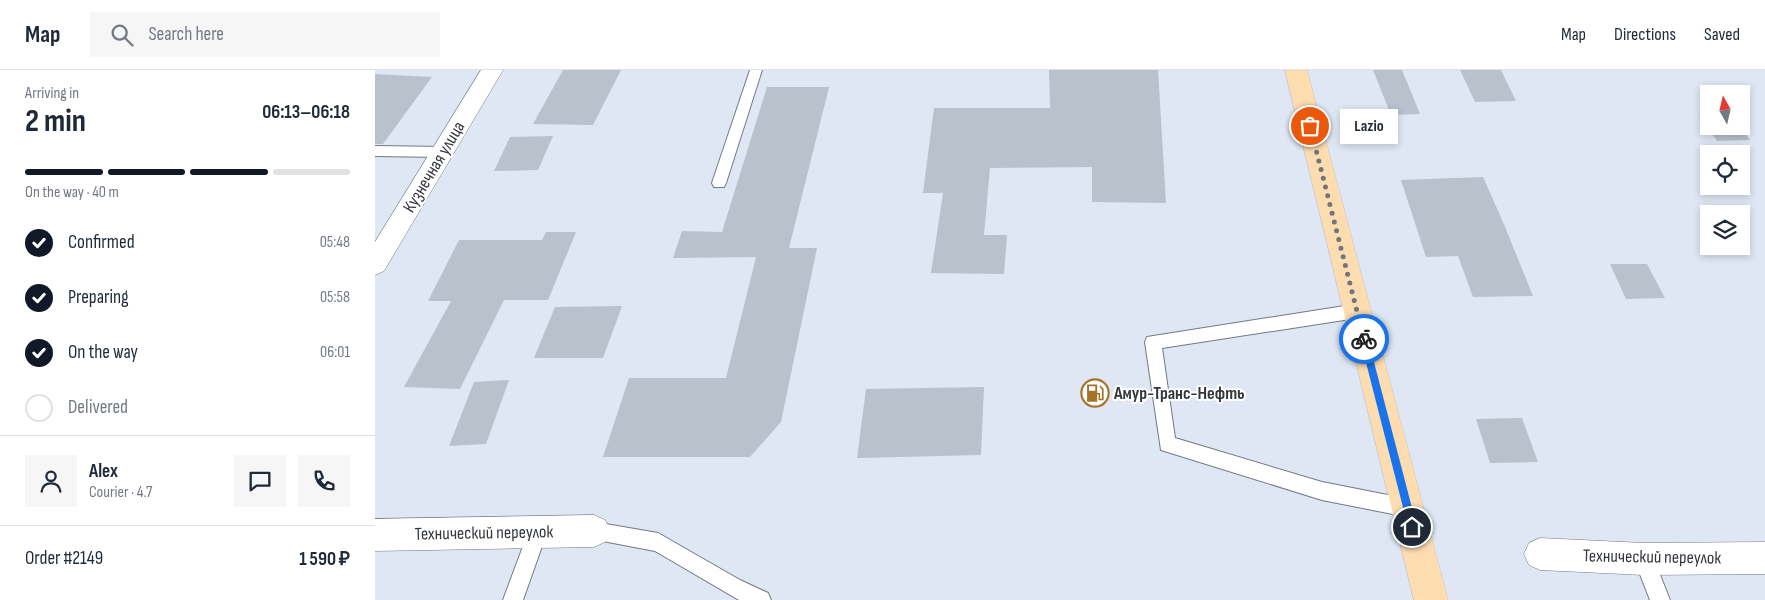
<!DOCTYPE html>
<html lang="en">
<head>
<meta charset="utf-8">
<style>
	:root { --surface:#fff; --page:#f6f6f7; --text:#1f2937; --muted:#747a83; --line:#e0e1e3; --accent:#111827 }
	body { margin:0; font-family:"Sofia Sans Condensed",sans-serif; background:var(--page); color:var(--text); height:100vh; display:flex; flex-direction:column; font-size:19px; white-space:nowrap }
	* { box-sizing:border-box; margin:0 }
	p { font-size:16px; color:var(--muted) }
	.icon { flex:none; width:28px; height:28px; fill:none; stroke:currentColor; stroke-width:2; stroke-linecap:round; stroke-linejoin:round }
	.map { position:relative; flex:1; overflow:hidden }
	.details { display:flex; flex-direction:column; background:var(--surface); width:375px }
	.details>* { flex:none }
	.needle { width:32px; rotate:352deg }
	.fabs { position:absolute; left:1325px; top:15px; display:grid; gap:10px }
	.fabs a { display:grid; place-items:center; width:50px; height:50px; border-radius:0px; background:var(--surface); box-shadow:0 2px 8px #0003; font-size:25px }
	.pin { position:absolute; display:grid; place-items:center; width:42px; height:42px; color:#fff; margin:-21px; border:2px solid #fff; border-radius:50%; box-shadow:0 1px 5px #0007 }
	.courier { position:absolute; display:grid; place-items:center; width:50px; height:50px; margin:-25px; border:4px solid #1a73e8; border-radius:50%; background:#fff; color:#222; box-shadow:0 1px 6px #0007 }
	.bubble { position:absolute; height:35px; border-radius:0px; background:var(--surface); box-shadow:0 2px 8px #0003; font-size:16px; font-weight:700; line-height:35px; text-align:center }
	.head em { font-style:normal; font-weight:700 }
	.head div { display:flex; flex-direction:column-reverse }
	.head { display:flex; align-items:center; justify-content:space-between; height:85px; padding:0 25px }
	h1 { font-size:32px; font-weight:700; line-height:38px }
	.bar { display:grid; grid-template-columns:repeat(4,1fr); gap:8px 5px; align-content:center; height:60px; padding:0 25px }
	.bar i { height:6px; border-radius:4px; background:var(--line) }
	.bar .active { background:var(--accent) }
	.bar p { grid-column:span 4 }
	.line { display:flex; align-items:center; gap:12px; padding:0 25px; border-top:1px solid var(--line) }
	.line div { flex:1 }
	.round { display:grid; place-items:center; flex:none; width:52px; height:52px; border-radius:0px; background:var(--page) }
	ol { padding:0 25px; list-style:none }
	li { display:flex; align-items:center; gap:15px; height:55px }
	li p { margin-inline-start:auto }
	li .icon { padding:5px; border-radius:50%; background:var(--accent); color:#fff; stroke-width:4 }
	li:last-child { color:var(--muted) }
	li i { width:28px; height:28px; border:2px solid var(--line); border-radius:50% }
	header { display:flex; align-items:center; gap:30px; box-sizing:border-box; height:70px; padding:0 25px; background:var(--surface); border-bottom:1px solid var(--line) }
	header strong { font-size:24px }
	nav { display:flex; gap:28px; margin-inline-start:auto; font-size:18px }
	.search { width:350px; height:45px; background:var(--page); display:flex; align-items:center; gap:12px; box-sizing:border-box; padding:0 18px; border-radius:0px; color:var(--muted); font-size:19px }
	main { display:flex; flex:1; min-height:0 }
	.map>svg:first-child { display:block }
	.building { fill:#b8c1cc }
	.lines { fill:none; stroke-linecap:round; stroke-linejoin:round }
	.lane-casing { stroke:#717a84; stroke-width:2 }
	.street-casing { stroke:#717a84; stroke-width:1 }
	.secondary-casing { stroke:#717a84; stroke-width:1 }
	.primary-casing { stroke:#c6c7c9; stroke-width:1 }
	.lane { fill:#fff; fill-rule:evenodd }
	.street { fill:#fff; fill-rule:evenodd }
	.secondary { fill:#fff; fill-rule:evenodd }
	.primary { fill:#fddcb0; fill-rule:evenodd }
	.route { fill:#1a73e8 }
	.done { stroke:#70757d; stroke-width:5; stroke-dasharray:0 9 }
	.labels { text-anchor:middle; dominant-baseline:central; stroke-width:4; stroke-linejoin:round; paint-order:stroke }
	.street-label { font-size:18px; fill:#34383d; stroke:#fff }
	.poi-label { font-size:18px; font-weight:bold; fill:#34383d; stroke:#fff; text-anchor:start }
</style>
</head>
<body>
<header>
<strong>Map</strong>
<div class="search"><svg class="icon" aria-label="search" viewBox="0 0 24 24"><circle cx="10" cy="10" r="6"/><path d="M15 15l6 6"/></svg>Search here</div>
<nav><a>Map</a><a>Directions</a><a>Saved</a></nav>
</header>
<main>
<section class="details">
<div class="head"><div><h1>2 min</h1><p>Arriving in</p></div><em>06:13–06:18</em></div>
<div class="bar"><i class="active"></i><i class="active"></i><i class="active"></i><i></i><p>On the way · 40 m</p></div>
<ol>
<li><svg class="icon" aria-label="check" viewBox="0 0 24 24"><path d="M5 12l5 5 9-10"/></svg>Confirmed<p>05:48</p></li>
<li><svg class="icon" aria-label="check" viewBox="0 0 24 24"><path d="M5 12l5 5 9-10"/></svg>Preparing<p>05:58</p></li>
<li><svg class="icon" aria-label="check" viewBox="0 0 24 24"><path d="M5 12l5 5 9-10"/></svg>On the way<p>06:01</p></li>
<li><i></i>Delivered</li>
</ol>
<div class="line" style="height:90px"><a class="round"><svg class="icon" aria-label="person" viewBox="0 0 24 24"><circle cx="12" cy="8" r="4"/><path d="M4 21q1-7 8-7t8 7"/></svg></a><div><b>Alex</b><p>Courier · 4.7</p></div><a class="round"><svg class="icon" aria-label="chat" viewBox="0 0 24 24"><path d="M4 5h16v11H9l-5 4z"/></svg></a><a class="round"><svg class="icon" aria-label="phone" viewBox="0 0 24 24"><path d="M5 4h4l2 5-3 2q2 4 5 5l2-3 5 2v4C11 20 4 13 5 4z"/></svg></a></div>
<div class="line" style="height:65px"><div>Order #2149</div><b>1 590 ₽</b></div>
</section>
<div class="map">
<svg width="1390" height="530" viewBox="0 0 1390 530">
	<rect width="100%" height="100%" fill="#dee7f3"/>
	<path class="building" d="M188 0H246L218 55 158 54Z
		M674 0H783L791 133 717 132V97L615 98 609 165H632L629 204 556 203 568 123H548L559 38H675Z
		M998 0H1027L1045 44 1016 45Z
		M1085 0H1126L1141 31 1100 32Z
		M0 4 57 7 8 74H0Z
		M392 17H454L414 178H442L406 352 375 387H228L254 308H351L381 187 298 188 307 161 347 162Z
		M1324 44H1334V56H1365L1375 70 1342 71Z
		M178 66 163 100 119 101 135 67Z
		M1108 107 1128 152 1158 226 1098 227 1083 186 1051 187 1026 110Z
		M171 162H201L173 230H129L85 319 29 317 76 231H53L84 170H167Z
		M1235 194H1272L1290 228 1251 229Z
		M247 236 228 288H159L180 237Z
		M134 310 111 374 74 376 99 312Z
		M609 317 606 385 482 388 491 319Z
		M1147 348 1163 392 1115 393 1101 349Z"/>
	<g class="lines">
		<g class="lane-casing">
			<path id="lane" d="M375 0H387L351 113 349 117H339L337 113Z
				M0 76 69 77 76 82 69 87 0 86Z
				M982 234 988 236 990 241 988 246 982 248 787 278 800 368 947 412 1033 429 1040 432 1042 438 1040 444 1033 447 947 430 786 380 770 272 772 267Z
				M219 452 283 463 365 510 393 523 396 530H364L280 481 212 468 210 461 212 454Z
				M163 453 170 455 172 462 148 530H128L156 455Z
				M1269 479 1276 482 1295 530H1275L1259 489 1262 482Z"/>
		</g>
		<g class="street-casing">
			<path id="street" d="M219 445 230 450 235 461 230 472 219 477 0 481V449Z
				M1165 468 1269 473 1390 472V504L1269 505 1165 500 1154 495 1149 484 1154 473Z"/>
		</g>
		<g class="secondary-casing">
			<path id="secondary" d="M106 0H128L9 201 0 205V172Z"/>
		</g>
		<g class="primary-casing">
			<path id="primary" d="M910 0H932L1073 530H1039Z"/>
		</g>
		<use href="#lane" class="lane"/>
		<use href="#street" class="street"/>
		<use href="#secondary" class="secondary"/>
		<use href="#primary" class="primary"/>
	</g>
	<path class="route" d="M989 265 993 269 1042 457 1037 461 1033 457 985 269Z"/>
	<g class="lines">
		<path class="done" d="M935 56 989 269"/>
	</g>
	<defs>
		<g id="fuel-ring" transform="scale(1.4375)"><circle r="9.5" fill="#fff" stroke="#a47329" stroke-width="1.5"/><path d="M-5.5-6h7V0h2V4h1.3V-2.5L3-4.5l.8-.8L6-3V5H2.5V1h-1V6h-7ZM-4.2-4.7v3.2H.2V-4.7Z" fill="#a47329"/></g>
	</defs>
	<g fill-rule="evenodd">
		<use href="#fuel-ring" x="720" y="323"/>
	</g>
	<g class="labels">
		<g class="street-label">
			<text transform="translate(59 97) rotate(-59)">Кузнечная улица</text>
			<text transform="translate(109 463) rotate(-1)">Технический переулок</text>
			<text transform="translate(1277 487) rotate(1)">Технический переулок</text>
		</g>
		<g class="poi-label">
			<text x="739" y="323">Амур-Транс-Нефть</text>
		</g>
	</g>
</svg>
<div class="fabs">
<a><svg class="needle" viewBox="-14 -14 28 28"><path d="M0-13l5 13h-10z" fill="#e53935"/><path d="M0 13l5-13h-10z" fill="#747a83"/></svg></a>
<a><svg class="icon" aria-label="locate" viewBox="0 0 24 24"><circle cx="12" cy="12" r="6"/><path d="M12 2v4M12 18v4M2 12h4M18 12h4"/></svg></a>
<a><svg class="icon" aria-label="layers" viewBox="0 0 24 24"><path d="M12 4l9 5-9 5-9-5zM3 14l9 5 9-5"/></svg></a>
</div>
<div class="pin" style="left:935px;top:56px;background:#ea580c"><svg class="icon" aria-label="bag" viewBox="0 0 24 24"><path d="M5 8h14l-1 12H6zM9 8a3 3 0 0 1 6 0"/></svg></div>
<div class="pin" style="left:1037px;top:457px;background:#1f2937"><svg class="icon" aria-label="home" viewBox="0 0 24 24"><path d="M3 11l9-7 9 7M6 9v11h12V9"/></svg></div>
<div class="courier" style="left:989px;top:269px"><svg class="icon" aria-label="bike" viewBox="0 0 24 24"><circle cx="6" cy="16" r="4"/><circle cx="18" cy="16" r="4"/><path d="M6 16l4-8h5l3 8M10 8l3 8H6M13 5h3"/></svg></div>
<div class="bubble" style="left:965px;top:39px;width:58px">Lazio</div>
</div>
</main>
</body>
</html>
